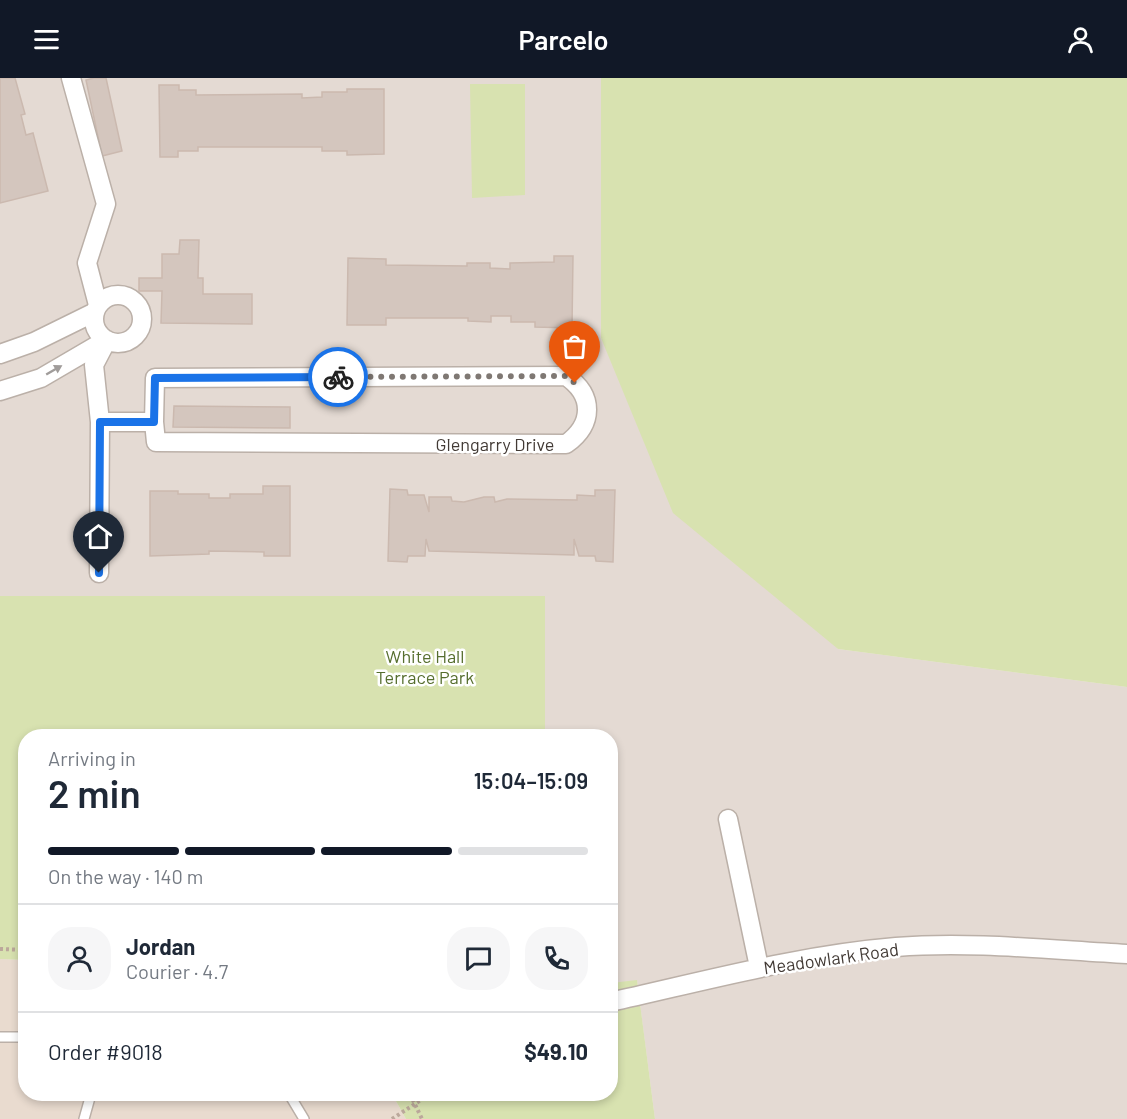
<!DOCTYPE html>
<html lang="en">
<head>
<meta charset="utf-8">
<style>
	:root { --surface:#fff; --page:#f6f6f7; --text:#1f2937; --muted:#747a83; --line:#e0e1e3; --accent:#111827 }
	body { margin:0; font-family:Barlow,sans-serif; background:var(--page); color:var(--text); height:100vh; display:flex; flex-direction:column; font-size:22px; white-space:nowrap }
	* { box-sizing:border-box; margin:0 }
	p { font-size:20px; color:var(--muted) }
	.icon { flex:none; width:33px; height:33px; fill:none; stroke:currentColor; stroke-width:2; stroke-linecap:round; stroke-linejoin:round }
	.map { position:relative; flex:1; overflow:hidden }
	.details { position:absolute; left:18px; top:651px; width:600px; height:372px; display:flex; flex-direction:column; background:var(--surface); border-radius:24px; box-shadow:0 3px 9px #0003 }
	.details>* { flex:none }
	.pin { position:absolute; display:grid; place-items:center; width:51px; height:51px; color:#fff; margin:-62px -26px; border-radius:50% 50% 50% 0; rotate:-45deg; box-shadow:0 0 6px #0007 }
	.pin .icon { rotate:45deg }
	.courier { position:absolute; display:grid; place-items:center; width:60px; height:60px; margin:-30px; border:4px solid #1a73e8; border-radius:50%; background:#fff; color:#222; box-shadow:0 2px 8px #0007 }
	.overview em { font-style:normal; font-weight:600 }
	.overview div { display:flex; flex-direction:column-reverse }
	.overview { display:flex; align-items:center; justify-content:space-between; height:102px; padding:0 30px }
	h1 { font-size:39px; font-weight:600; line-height:45px }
	.bar { display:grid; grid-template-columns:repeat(4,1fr); gap:9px 6px; align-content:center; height:72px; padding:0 30px }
	.bar i { height:8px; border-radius:4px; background:var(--line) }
	.bar .current { background:var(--accent) }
	.bar p { grid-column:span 4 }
	.line { display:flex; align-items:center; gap:15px; padding:0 30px; border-top:2px solid var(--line) }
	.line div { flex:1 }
	.round { display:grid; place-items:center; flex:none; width:63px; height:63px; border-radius:24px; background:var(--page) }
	header { display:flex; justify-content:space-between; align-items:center; height:78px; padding:0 30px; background:var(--accent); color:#fff; font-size:27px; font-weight:600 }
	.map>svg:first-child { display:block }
	.residential { fill:#e4dad3 }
	.education { fill:#e9dbcf }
	.green { fill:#d8e2b0 }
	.building { fill:#d4c6be; stroke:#cbb9af; stroke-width:1.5 }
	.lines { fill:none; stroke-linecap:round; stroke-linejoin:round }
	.lane-casing { stroke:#bbb0a8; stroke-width:12 }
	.street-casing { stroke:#bbb0a8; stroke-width:21 }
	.path { stroke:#bba89b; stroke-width:4; stroke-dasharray:3 3; stroke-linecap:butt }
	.lane { stroke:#fff; stroke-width:9 }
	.street { stroke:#fff; stroke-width:18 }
	.oneway { fill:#a09c9a }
	.done { stroke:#7f7873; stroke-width:6; stroke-dasharray:0 10.8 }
	.route { stroke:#1a73e8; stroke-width:8 }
	.labels { text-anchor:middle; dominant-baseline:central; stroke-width:5; stroke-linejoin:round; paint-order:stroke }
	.street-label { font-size:18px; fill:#423a35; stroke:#fff }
	.park-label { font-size:18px; fill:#566e2e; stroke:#fff }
</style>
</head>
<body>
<header><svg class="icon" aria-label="menu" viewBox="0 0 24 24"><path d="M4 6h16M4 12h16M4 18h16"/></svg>Parcelo<svg class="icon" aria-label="person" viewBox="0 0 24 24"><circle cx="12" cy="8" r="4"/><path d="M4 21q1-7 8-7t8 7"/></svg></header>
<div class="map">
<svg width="1127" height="1041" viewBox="0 0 1127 1041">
	<rect width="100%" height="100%" fill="#f1eae5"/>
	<path class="residential" d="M0 0H601V260L838 571 1127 609V1041H655L637 903 611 905 610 658H545V518H0Z"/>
	<path class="education" d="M0 881 25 882 26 1016H392L406 1041H0Z"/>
	<path class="green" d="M601 0H1127V609L838 571 673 435 601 260Z
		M470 6H525V117L472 120Z
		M0 518H545V658H26L25 882 0 881Z
		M637 902 655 1041H406L392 1016H610L611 905Z"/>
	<path class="building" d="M0 0H15L25 36 21 37 26 57 33 55 48 113 0 125Z
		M94 0H106L122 73 102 78 86 2Z
		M159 7H179V12H196V17L302 16V20L322 19V14H347V11H384V76L347 77V73H322V69H198V73H178V79H160Z
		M180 162H199L198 200H203V216H252V246L161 245 162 213H139V200H162V176H179Z
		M554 178H573L572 250 535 249V244H511V238H491V244L468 243V240H386V247H347L348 180 386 181V187L467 188V185H490V190L510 191V185L554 184Z
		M174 328 290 329V350L173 349Z
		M263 408H290V478H264V474L209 473V476L150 478V413H178V416H209V420H230V416H263Z
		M390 411 407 412 408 417H424L429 434V419H451L452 423 464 424 484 419H494L495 424 507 421 577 422V417L595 418V412H615L613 484 596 483 595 478H579L574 461V477L429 473 426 461 425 478H408L407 484 388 483Z"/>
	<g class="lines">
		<g class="lane-casing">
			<path id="lane" d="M0 959H26
				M289 1016 304 1041
				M84 1041 91 1016"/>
		</g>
		<g class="street-casing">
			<path id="street" d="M71 0 106 126 87 185 98 227
				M94 241a24 24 0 1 1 48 0a24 24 0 1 1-48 0Z
				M0 276 34 264 95 234
				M0 313 41 300 106 262
				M100 344H154L155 300 566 298C594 317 594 346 566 366L156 364 154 344
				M99 495 100 344 94 287 107 262
				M728 741 759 889
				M610 924C705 903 799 877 896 869 971 863 1052 872 1127 876"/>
		</g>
		<path class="path" d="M0 871 26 872
			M410 1016 422 1041
			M392 1041 430 1016"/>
		<use href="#lane" class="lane"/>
		<use href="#street" class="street"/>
	</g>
	<defs><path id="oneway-solid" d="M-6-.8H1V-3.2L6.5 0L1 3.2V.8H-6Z" transform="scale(1.5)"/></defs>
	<use class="oneway" href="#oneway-solid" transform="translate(54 292) rotate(-30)"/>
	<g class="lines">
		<path class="done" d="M338 299 566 298 575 305"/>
		<path class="route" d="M99 495 100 344H154L155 300 338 299"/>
	</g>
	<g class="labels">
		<g class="street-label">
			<text x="495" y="366">Glengarry Drive</text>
			<text transform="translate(831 880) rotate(-8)">Meadowlark Road</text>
		</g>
		<g class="park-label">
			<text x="425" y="578">White Hall<tspan x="425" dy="21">Terrace Park</tspan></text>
		</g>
	</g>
</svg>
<div class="pin" style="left:575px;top:305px;background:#ea580c"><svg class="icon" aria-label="bag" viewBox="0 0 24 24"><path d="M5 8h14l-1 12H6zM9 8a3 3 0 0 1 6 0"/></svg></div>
<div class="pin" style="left:99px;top:495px;background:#1f2937"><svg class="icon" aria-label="home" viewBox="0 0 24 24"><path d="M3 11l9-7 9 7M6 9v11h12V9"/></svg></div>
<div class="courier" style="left:338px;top:299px"><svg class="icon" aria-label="bike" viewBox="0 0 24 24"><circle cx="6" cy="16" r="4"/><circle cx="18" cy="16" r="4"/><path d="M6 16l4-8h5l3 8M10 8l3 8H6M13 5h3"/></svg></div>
<section class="details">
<div class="overview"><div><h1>2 min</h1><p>Arriving in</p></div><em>15:04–15:09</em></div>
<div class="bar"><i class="current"></i><i class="current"></i><i class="current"></i><i></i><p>On the way · 140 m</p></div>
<div class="line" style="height:108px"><a class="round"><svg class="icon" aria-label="person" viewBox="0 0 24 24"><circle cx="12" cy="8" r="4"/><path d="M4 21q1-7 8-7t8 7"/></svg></a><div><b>Jordan</b><p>Courier · 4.7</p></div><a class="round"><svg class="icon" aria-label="chat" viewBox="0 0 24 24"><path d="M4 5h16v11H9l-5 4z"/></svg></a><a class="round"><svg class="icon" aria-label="phone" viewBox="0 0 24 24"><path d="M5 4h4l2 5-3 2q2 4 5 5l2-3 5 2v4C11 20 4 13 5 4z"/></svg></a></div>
<div class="line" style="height:78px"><div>Order #9018</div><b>$49.10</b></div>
</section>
</div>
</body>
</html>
